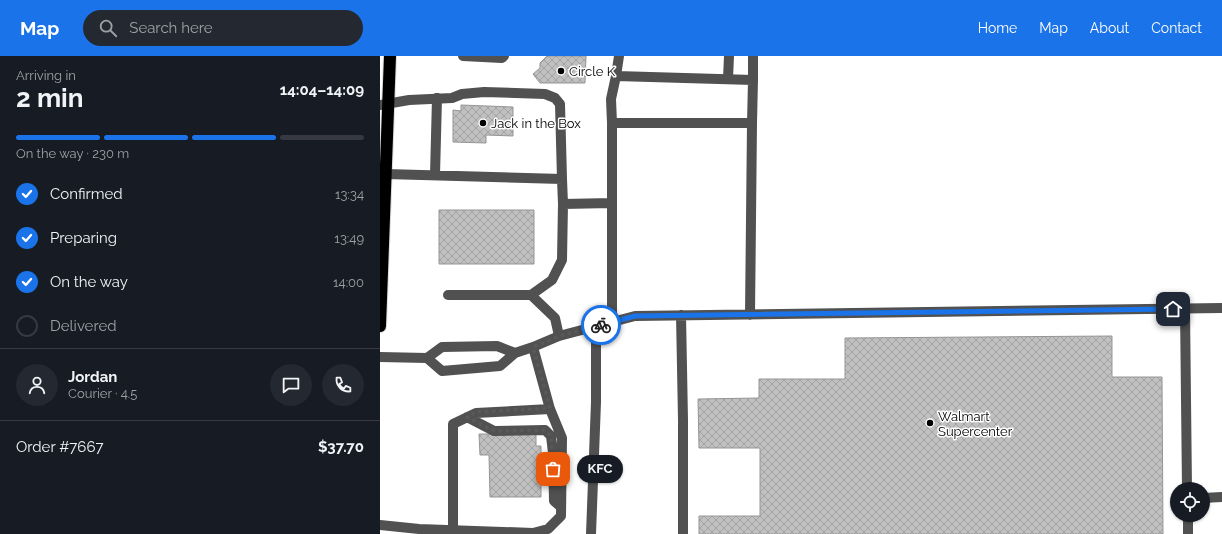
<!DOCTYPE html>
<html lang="en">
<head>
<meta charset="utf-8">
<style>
	:root { --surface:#171b24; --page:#242831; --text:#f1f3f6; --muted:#9ea1a6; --line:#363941; --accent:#1a73e8 }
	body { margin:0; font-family:Raleway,sans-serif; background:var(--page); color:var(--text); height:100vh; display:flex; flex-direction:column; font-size:15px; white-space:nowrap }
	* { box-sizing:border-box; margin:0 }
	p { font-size:13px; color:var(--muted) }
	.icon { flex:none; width:22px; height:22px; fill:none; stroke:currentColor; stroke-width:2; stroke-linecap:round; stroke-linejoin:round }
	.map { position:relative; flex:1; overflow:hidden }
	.drawer { display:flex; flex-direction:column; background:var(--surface); width:380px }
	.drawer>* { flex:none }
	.controls { position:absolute; left:790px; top:426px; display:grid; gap:8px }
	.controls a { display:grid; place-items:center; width:40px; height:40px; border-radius:50%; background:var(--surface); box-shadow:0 1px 3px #0004; font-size:20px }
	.pin { position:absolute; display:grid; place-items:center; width:34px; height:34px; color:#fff; margin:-17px; border-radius:8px; box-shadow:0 2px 6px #0006 }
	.courier { position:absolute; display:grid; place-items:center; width:40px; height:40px; margin:-20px; border:3px solid #1a73e8; border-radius:50%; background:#fff; color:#222; box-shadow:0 1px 5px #0007 }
	.bubble { position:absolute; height:28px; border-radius:14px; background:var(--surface); box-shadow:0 1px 3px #0004; font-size:13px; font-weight:700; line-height:28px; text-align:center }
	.headline em { font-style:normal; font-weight:700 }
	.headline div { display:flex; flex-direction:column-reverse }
	.headline { display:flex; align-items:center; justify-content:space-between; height:68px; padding:0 16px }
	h1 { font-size:26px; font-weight:700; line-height:30px }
	.bar { display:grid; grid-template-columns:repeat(4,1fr); gap:6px 4px; align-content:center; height:48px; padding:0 16px }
	.bar i { height:5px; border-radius:3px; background:var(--line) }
	.bar .selected { background:var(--accent) }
	.bar p { grid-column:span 4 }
	.line { display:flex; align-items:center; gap:10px; padding:0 16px; border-top:1px solid var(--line) }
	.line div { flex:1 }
	.round { display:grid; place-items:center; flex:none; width:42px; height:42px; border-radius:21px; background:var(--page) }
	ol { padding:0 16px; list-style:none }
	li { display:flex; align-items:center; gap:12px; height:44px }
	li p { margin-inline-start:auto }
	li .icon { padding:4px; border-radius:50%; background:var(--accent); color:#fff; stroke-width:4 }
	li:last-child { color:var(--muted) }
	li i { width:22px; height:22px; border:2px solid var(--line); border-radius:50% }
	header { display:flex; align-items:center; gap:24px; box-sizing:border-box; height:56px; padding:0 20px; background:var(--accent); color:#fff }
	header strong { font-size:19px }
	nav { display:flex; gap:22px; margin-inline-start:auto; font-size:14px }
	.search { width:280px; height:36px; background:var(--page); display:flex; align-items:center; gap:10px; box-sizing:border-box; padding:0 14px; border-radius:22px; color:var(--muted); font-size:15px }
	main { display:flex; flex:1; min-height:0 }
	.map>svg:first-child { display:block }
	.building { fill:url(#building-cross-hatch); stroke:#959595 }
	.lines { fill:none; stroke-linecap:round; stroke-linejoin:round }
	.highway-casing { stroke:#dbdbdb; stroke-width:14 }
	.minor { stroke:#515151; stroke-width:10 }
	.highway { stroke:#000; stroke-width:12 }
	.done { stroke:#595959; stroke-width:4; stroke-dasharray:0 7.2 }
	.route { stroke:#1a73e8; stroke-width:5 }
	.poi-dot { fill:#000; stroke:#fff; stroke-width:1.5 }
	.labels { text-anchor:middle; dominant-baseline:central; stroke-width:3; stroke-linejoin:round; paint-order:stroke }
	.poi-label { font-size:13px; fill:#000; stroke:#fff; text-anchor:start }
</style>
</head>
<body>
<header>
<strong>Map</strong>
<div class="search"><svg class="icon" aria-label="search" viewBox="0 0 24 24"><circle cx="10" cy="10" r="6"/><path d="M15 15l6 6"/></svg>Search here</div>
<nav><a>Home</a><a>Map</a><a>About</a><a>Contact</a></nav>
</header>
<main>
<section class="drawer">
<div class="headline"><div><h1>2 min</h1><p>Arriving in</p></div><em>14:04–14:09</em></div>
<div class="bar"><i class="selected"></i><i class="selected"></i><i class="selected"></i><i></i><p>On the way · 230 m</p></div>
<ol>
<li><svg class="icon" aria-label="check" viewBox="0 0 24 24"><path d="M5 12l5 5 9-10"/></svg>Confirmed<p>13:34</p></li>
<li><svg class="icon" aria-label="check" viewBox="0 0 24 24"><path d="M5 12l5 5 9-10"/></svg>Preparing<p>13:49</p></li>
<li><svg class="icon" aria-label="check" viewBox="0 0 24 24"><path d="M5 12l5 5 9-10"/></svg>On the way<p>14:00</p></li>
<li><i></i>Delivered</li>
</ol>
<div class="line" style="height:72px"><a class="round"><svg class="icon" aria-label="person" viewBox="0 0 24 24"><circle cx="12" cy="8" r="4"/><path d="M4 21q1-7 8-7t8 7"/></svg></a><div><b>Jordan</b><p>Courier · 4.5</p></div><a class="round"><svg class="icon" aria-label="chat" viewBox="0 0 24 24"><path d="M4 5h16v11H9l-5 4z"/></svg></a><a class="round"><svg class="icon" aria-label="phone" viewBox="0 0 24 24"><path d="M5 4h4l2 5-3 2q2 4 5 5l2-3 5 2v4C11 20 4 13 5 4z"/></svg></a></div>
<div class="line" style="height:52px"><div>Order #7667</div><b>$37.70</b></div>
</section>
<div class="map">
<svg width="842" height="478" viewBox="0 0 842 478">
	<defs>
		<pattern id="building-cross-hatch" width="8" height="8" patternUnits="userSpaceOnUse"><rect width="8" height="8" fill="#c0c0c0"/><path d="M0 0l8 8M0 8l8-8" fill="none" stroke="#a3a3a3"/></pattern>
	</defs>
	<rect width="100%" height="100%" fill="#fff"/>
	<path class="building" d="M167 0H206L205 27H160L153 18 160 12V7Z
		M81 49 133 51V80L106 79V87L73 86V54L81 55Z
		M59 154H154V208H59Z
		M732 280V321H782L783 478H319V460H380V392H319L318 343 379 342V323H465V282Z
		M99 378H156V390H161V441H110L109 399H100Z"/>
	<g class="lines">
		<g class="highway-casing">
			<path id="highway" d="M0 270 10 0"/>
		</g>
		<path class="minor" d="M83 0 122 2 124 0
			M239 0 236 20 373 24V0
			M236 20 231 43 232 67H372L373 24
			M348 23 349 0
			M0 49 29 44 72 42 82 38 104 36 165 38 175 42 180 48 182 123
			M232 67V265
			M6 118 182 123 183 148 231 147
			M55 119 57 42
			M68 239H151L172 224 182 204 183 148
			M151 239 175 262 179 280
			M805 253 807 433
			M301 259 303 364V478
			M370 259 372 67
			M0 301 47 302 62 291 117 290 135 297
			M47 302 62 315 120 310 135 297 153 291 179 280 255 260 842 252
			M87 361 114 375 165 374 171 380 173 397 174 445 181 451
			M823 442 842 441
			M808 459V478
			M0 469 39 473 153 477 168 473 181 460 182 382 170 353 153 291
			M73 475V368L96 357 170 353
			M211 478 216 346V270"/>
		<use href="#highway" class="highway"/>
	</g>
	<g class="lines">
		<path class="done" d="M173 413 171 380 165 374 114 375 87 361 96 356 170 352 153 291 179 280 221 269"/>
		<path class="route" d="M221 269 255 260 793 253"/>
	</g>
	<g class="poi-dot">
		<circle cx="181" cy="15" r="4"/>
		<circle cx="103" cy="67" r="4"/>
		<circle cx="550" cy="367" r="4"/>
	</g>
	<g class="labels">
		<g class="poi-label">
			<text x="189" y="15">Circle K</text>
			<text x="111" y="67">Jack in the Box</text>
			<text x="558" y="360">Walmart<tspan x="558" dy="15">Supercenter</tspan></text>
		</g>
	</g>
</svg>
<div class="controls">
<a><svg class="icon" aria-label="locate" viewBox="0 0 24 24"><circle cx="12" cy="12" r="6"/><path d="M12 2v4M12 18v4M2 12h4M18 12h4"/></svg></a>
</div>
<div class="pin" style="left:173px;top:413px;background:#ea580c"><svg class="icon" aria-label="bag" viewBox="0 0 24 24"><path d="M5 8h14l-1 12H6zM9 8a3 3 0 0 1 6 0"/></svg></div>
<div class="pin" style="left:793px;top:253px;background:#1f2937"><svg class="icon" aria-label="home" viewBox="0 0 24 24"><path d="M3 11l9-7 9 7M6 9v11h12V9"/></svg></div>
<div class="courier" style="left:221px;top:269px"><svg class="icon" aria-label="bike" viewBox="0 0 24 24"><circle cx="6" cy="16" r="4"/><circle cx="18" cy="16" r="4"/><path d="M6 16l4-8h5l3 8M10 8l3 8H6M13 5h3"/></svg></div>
<div class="bubble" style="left:197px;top:399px;width:46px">KFC</div>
</div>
</main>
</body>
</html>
